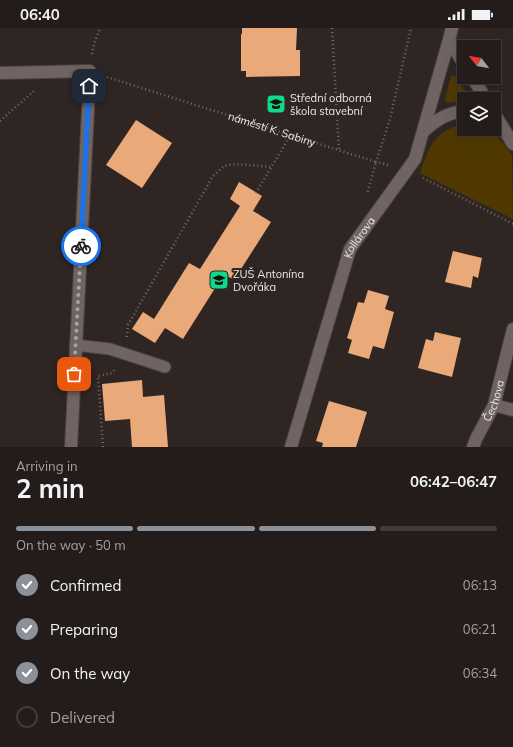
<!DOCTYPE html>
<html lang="en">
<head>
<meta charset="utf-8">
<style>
	:root { --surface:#231c1b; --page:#2f2928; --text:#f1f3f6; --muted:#a3a1a3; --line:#403a3a; --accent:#8c9099 }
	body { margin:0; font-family:Mulish,sans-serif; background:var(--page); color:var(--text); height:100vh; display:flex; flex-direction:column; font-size:15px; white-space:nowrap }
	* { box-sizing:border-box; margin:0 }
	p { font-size:13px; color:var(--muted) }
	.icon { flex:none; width:22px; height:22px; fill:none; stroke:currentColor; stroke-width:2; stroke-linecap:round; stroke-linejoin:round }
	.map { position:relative; height:419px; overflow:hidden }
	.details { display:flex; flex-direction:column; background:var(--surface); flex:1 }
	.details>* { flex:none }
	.needle { width:26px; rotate:301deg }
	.fabs { position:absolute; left:457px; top:12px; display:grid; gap:8px }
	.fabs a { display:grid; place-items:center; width:44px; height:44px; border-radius:0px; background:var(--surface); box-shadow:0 4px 16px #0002,0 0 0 1px var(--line); font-size:20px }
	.pin { position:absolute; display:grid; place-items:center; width:34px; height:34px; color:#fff; margin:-17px; border-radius:8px; box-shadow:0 2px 6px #0006 }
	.courier { position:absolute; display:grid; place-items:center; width:40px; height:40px; margin:-20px; border:3px solid #1a73e8; border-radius:50%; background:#fff; color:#222; box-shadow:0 1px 5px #0007 }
	.summary em { font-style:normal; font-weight:700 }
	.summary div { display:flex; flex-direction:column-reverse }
	.summary { display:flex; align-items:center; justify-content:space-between; height:68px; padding:0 16px }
	h1 { font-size:26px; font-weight:700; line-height:30px }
	.bar { display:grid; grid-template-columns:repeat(4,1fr); gap:6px 4px; align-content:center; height:48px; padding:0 16px }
	.bar i { height:5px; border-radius:3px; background:var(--line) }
	.bar .current { background:var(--accent) }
	.bar p { grid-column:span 4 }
	ol { padding:0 16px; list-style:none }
	li { display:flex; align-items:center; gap:12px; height:44px }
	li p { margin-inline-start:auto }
	li .icon { padding:4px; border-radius:50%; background:var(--accent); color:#fff; stroke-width:4 }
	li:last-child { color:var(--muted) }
	li i { width:22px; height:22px; border:2px solid var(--line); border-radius:50% }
	.status { display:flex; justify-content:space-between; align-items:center; height:28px; padding:0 20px; background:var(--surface); direction:ltr }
	.status svg { height:11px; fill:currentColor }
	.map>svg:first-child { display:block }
	.green { fill:#503900 }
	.building { fill:#e9a978 }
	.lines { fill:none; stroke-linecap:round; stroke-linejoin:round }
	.service-casing { stroke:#4a4341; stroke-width:13 }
	.minor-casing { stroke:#4a4341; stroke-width:14 }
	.path { stroke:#736b69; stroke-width:2.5; stroke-dasharray:1 3; stroke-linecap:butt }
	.service { stroke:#6f6462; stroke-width:11 }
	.minor { stroke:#6f6462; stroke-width:12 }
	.done { stroke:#aaa3a1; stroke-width:4; stroke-dasharray:0 7.2 }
	.route { stroke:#1a73e8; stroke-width:5 }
	.labels { text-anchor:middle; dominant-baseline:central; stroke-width:4; stroke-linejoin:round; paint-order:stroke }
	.poi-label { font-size:11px; fill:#ede7e5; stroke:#2f2624; text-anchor:start }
	.street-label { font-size:11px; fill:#ede7e5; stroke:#2f2624 }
</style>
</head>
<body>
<div class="status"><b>06:40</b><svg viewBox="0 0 49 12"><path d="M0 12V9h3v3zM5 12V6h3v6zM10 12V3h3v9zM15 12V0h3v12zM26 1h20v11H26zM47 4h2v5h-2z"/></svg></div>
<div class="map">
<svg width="513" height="419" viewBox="0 0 513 419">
	<rect width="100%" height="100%" fill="#2f2624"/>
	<path class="green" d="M454 47 456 49 467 67V70C461 72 453 76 446 74L445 71 451 48Z
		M464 96V101H485L491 104 504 116 512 127 513 191 420 145C429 119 434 103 464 96Z"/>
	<path class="building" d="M242 0H297L296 22H300V48L246 49V43H241V6H242Z
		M136 92 172 115 142 160 106 137Z
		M239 154 262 168 253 183 271 194 234 252 224 246 183 311 165 300 155 315 132 301 143 284 154 291 189 235 200 241 240 178 230 171Z
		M453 223 482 230 478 250 473 248 471 260 445 254Z
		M368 262 389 268 385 281 394 284 384 321 373 318 369 331 348 325 352 312 347 310 358 274 364 275Z
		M435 304 461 310 452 349 418 340 426 311 433 313Z
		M142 352 143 369 164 367 168 419H132L130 391 105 393 102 356Z
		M329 373 367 384 356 419H322L323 415 316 413Z"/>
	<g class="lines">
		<g class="service-casing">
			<path id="service" d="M75 317 110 321 165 339"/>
		</g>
		<g class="minor-casing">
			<g id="minor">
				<path d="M452 0 449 12 464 36"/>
				<path d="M0 45 90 43 71 419"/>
				<path d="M472 49 486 71"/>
				<path d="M494 85 513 116"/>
				<path d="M424 103C436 92 447 85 464 83"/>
				<path d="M494 377 513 382"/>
				<path id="s2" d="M291 419 350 221 415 131 449 12"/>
				<path id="s3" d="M473 419 476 411 494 377 513 301"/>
			</g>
		</g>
		<g class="path">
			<path d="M332 0 339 121"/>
			<path d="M92 26 94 16 100 0"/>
			<path id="s1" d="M107 49 376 134 367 166"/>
			<path d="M0 93 34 63"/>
			<path d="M388 137 376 134 390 91 411 0"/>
			<path d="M423 150 513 196"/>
			<path d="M256 165 291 106"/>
			<path d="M127 309 128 297 213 148 224 138 235 136 271 139"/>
			<path d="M103 419 98 348 112 345 115 341"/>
		</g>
		<use href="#service" class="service"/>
		<use href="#minor" class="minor"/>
	</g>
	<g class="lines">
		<path class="done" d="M74 346 81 218"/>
		<path class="route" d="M81 218 89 58"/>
	</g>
	<defs>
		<g id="university-square" transform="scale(1)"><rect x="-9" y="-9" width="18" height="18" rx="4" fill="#0dd98a" stroke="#2f2624"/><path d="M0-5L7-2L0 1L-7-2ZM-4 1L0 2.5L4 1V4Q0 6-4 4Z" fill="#111"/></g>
		<g id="school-square" transform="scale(1)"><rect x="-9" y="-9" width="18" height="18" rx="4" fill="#0dd98a" stroke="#2f2624"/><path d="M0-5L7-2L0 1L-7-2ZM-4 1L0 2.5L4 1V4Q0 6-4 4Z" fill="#111"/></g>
	</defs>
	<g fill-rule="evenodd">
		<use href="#university-square" x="276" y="76"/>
		<use href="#school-square" x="219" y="252"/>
	</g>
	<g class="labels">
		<g class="poi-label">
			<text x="290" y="70">Střední odborná<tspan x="290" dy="13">škola stavební</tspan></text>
			<text x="233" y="246">ZUŠ Antonína<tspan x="233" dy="13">Dvořáka</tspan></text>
		</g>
		<g class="street-label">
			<text stroke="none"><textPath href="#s1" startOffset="173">náměstí K. Sabiny</textPath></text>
			<text stroke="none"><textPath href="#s2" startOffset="221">Kollárova</textPath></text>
			<text stroke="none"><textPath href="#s3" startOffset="51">Čechova</textPath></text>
		</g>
	</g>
</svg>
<div class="fabs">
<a><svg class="needle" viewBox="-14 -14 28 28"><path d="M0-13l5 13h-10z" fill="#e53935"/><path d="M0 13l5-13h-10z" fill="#a3a1a3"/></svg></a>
<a><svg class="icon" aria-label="layers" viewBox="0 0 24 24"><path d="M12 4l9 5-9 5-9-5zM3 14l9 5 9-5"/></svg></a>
</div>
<div class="pin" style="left:74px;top:346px;background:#ea580c"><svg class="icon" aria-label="bag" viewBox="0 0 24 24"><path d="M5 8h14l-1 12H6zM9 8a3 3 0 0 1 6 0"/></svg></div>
<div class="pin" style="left:89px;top:58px;background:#1f2937"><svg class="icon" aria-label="home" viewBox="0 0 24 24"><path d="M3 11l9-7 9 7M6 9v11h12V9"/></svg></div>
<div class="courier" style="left:81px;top:218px"><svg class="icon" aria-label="bike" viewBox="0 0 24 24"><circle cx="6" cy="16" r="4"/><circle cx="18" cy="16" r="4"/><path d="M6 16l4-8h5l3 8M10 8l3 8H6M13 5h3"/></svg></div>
</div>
<section class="details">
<div class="summary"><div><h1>2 min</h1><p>Arriving in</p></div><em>06:42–06:47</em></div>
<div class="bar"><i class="current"></i><i class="current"></i><i class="current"></i><i></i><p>On the way · 50 m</p></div>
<ol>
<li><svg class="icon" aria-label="check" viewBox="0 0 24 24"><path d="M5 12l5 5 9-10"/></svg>Confirmed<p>06:13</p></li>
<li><svg class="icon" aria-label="check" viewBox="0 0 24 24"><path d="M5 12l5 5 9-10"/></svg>Preparing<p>06:21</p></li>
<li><svg class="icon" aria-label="check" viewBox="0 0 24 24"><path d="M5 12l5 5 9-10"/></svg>On the way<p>06:34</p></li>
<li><i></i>Delivered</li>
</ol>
</section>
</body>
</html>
